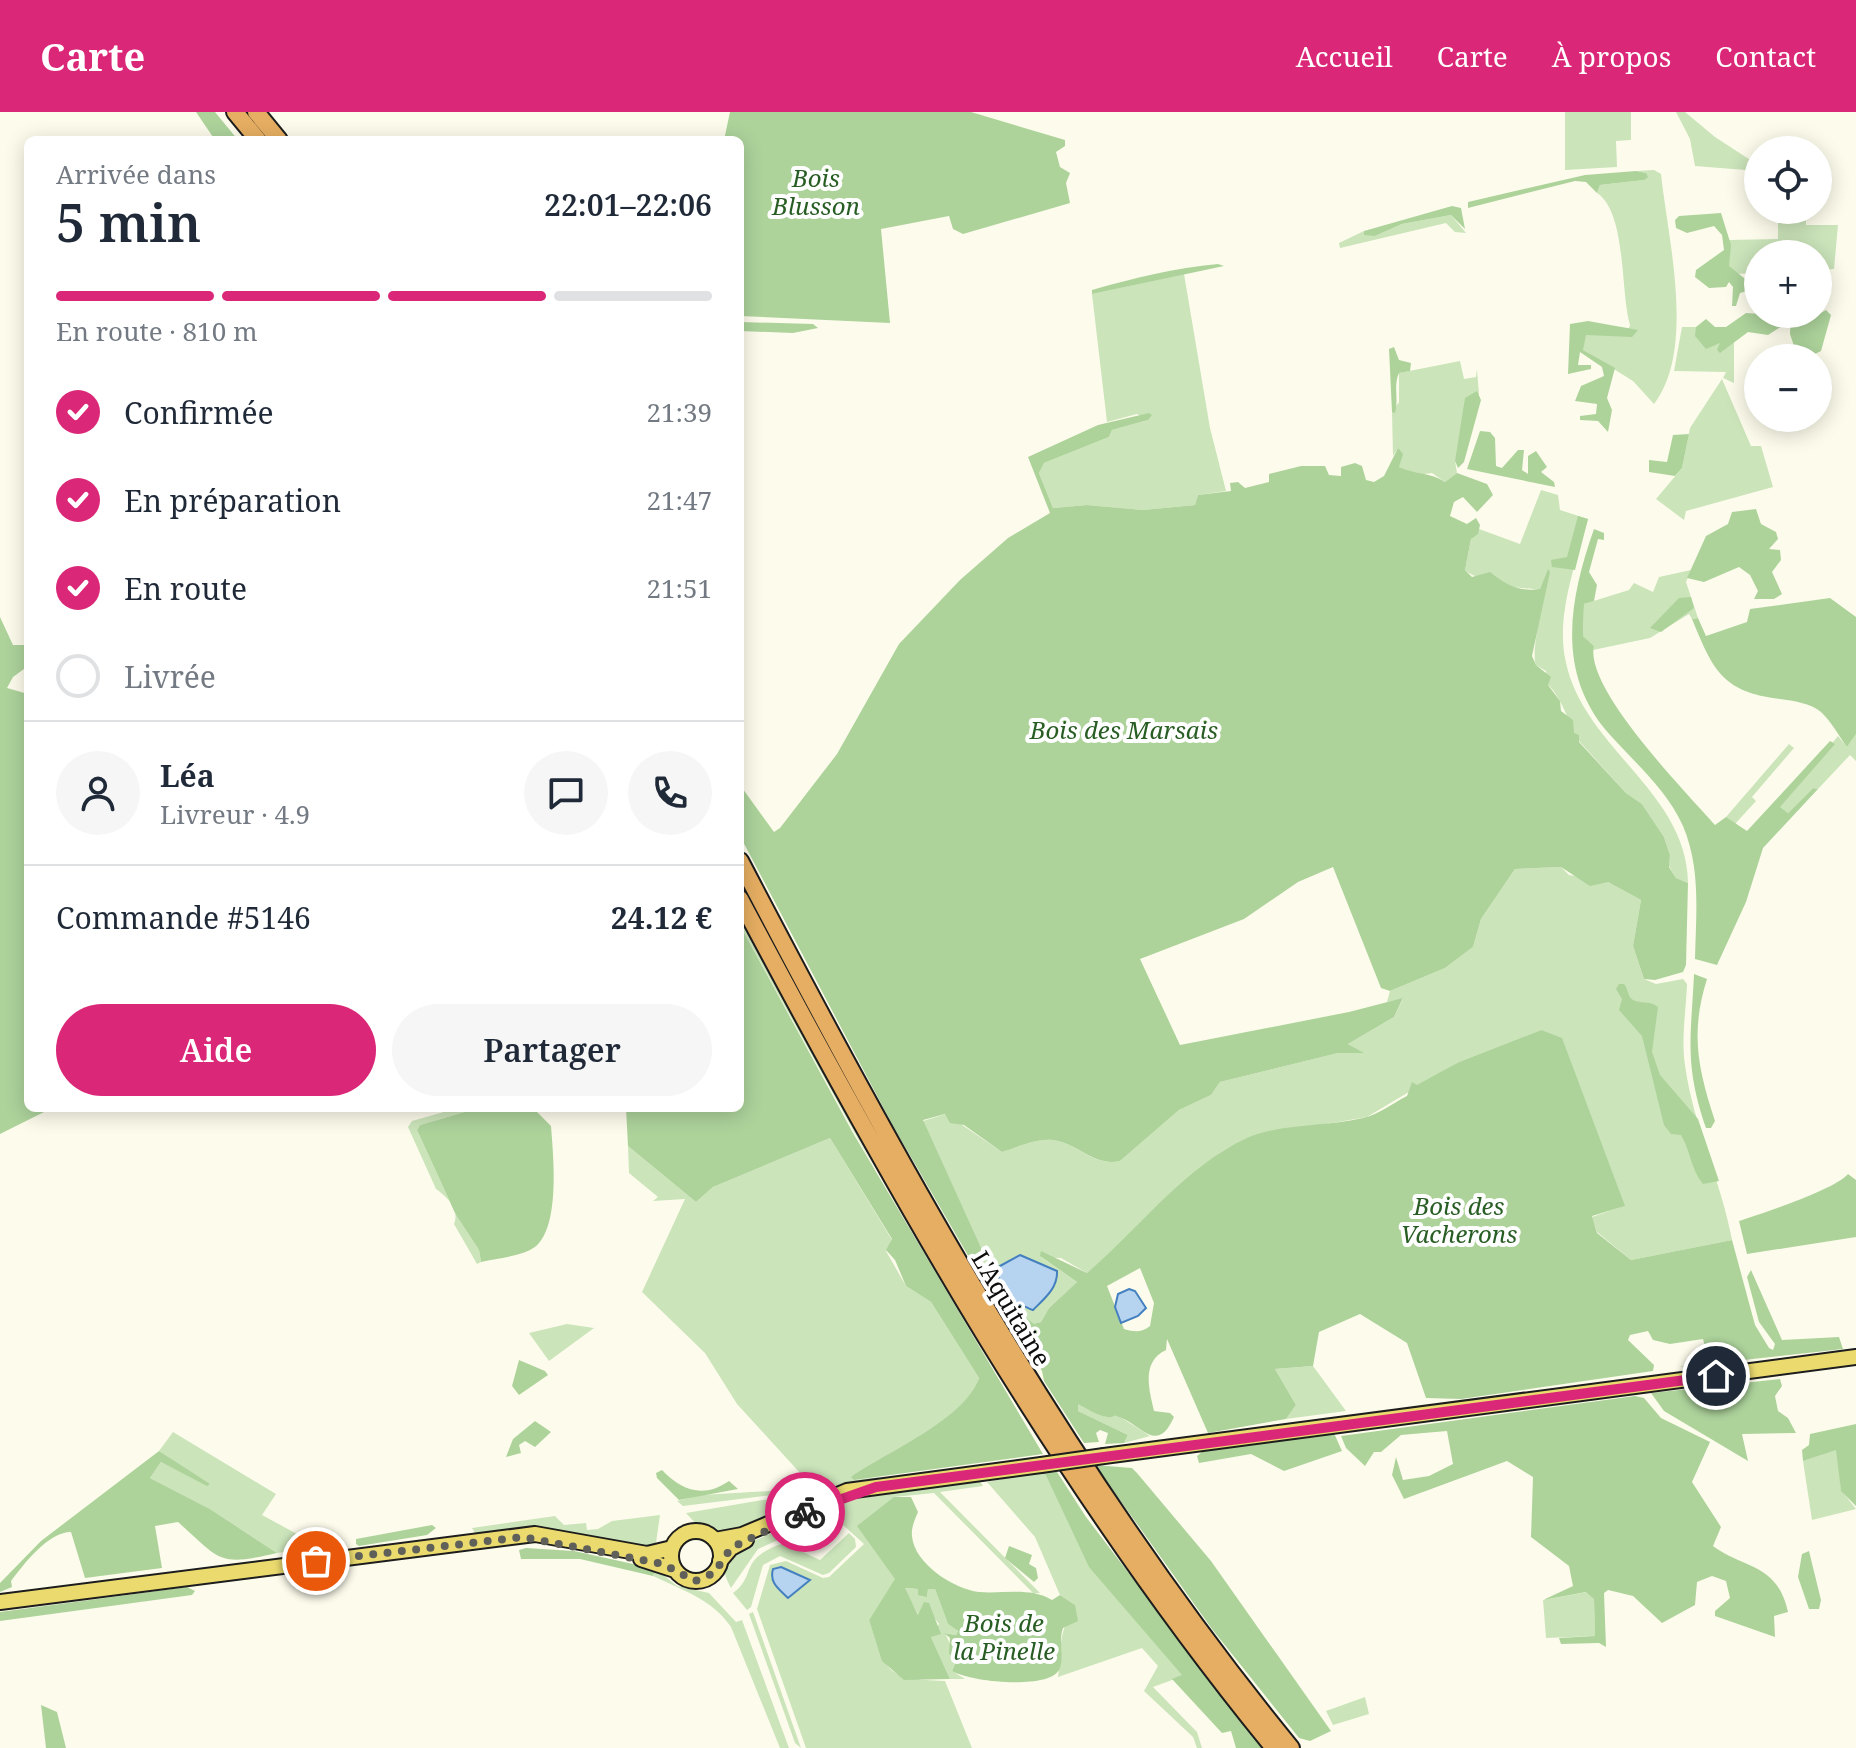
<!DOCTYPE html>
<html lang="fr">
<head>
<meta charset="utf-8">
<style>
	:root { --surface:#fff; --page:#f6f6f7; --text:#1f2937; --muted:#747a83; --line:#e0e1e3; --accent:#db2777 }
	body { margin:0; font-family:"Noto Serif",serif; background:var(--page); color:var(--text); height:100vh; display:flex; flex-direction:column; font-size:30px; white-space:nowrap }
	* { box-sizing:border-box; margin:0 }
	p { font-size:26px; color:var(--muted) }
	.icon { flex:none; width:44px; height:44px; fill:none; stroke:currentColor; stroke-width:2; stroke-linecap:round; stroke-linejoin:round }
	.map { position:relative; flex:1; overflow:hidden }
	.drawer { position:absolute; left:24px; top:24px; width:720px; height:976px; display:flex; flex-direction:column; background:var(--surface); border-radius:12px; box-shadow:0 4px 20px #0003 }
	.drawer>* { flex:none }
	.controls { position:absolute; left:1744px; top:24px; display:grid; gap:16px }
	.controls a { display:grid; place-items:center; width:88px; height:88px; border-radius:50%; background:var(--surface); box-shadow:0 4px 20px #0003; font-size:40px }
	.pin { position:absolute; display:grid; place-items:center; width:68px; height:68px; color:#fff; margin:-34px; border:4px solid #fff; border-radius:50%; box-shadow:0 2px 8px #0007 }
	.courier { position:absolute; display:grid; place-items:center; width:80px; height:80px; margin:-40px; border:6px solid #db2777; border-radius:50%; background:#fff; color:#222; box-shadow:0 2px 10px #0007 }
	.head em { font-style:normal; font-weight:600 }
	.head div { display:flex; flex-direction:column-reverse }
	.head { display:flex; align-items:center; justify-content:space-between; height:136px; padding:0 32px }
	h1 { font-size:52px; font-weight:600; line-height:60px }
	.bar { display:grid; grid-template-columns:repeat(4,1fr); gap:12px 8px; align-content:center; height:96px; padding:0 32px }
	.bar i { height:10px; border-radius:6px; background:var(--line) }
	.bar .active { background:var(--accent) }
	.bar p { grid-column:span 4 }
	.line { display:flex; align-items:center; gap:20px; padding:0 32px; border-top:2px solid var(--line) }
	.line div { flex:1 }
	.round { display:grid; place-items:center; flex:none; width:84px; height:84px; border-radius:42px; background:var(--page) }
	ol { padding:0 32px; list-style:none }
	li { display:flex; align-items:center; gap:24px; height:88px }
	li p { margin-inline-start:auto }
	li .icon { padding:8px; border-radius:50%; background:var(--accent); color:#fff; stroke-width:4 }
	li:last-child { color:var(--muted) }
	li i { width:44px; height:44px; border:4px solid var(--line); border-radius:50% }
	.primary-button { display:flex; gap:16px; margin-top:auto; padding:16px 32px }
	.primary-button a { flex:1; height:92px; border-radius:48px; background:var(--accent); color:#fff; font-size:32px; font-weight:600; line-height:92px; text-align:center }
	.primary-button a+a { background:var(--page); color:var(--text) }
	header { display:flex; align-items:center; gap:48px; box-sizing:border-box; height:112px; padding:0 40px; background:var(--accent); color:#fff }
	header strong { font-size:38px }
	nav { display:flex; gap:44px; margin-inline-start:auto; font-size:28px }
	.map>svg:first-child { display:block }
	.green { fill:#cbe4ba }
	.forest { fill:#add39b; fill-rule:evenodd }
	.water { fill:#b6d3f0; stroke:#4480bf; stroke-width:2 }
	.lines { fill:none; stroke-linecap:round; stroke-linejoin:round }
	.primary-casing { stroke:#1d1d1d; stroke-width:18 }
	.highway-casing { stroke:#1d1d1d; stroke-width:20 }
	.primary { stroke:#ebdb6f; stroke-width:14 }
	.highway { stroke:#e6ae62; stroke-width:16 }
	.primary-bridge-casing { stroke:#1d1d1d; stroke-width:18; stroke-linecap:butt }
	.primary-bridge { stroke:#ebdb6f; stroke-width:14 }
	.done { stroke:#60605a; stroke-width:8; stroke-dasharray:0 14.4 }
	.route { stroke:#db2777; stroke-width:10 }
	.labels { text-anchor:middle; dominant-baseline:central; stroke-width:8; stroke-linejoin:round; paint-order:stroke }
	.park-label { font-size:24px; font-style:italic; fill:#285d23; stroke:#fff }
	.street-label { font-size:24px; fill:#0c0c0c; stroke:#fff }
</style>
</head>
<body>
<header>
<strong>Carte</strong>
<nav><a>Accueil</a><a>Carte</a><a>À propos</a><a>Contact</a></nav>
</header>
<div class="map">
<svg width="1856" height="1636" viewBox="0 0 1856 1636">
	<rect width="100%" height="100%" fill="#fdfcec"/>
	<path class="green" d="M1565 0H1631V28L1616 29 1617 55 1565 58Z
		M1676 0H1685L1715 25 1758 53V59L1695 54 1690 27Z
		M1654 58 1661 62C1668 128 1696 237 1654 292L1633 269 1575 233V213L1629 216 1630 213C1620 179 1627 101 1597 81L1600 73 1644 68 1646 61 1636 59Z
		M1778 98H1806V113H1838L1834 157 1818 158V142H1758V161L1736 162 1729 154V128L1778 127Z
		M1451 103 1466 121 1455 120 1446 111 1340 136 1339 131 1364 119 1375 124 1402 112Z
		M1184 162 1210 316 1226 379 1198 383 1195 393 1143 398 1087 393 1053 396 1039 361 1044 351 1109 325 1112 318 1148 308 1137 302 1107 310 1092 182Z
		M1682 215H1734V271L1723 266 1726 260 1674 259Z
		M1460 249 1464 267 1476 265 1477 257 1479 282 1455 349 1457 361 1445 370 1432 361 1417 363 1399 355 1398 336 1393 344 1392 300 1399 290V261Z
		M1722 267 1751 334H1761L1773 375 1686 399 1684 408 1656 387 1682 356 1690 316Z
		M1541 378 1558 383 1560 398 1588 407C1576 451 1555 505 1566 551 1585 637 1687 680 1688 771L1676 766 1669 754 1670 743 1664 725 1642 692 1626 681 1579 629V623L1574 622C1571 611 1557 579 1548 573L1546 559 1536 553C1530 539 1546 480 1548 458L1540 477C1525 479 1475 468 1465 458L1471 427 1479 417 1520 432Z
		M1691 458 1686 470 1698 506 1692 507 1689 502 1650 526 1593 538 1594 534 1583 524 1584 492 1629 478 1634 471 1653 480 1659 465Z
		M1856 622V649L1850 643 1818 677 1813 676 1788 701 1779 695 1838 624 1847 635Z
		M1789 632 1794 636 1752 685 1756 689 1735 712 1726 705Z
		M1561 755 1569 763 1608 770 1641 788 1633 834 1644 867 1656 872 1683 867 1687 872C1686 899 1681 927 1685 953 1693 1013 1721 1068 1732 1128L1631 1148 1597 1120 1592 1105 1624 1094 1541 918 1459 950 1367 1005 1251 1025 1223 1039 1174 1078 1124 1130 1087 1161 1061 1146 1041 1145 1077 1170 1049 1196 1041 1210 1034 1213 1013 1203 1009 1177 991 1183 977 1159 981 1151 923 1009 946 1002 1002 1040C1018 1035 1037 1026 1053 1028 1077 1031 1094 1055 1120 1049L1179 998 1211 983 1220 970 1338 941H1363L1348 932 1394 905 1403 887 1387 890 1390 879 1445 856 1473 835 1481 807 1515 757Z
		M740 803 879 1065 740 813Z
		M458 996H478L420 1013 417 1018 456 1103 479 1138 481 1150 477 1152 454 1112C460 1097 447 1085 436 1077L408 1015 412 1009Z
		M830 1026 892 1128 886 1139 906 1174 931 1190 979 1266C963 1310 889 1339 852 1365L854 1368 881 1365 842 1376 764 1410 717 1423 698 1414 686 1401 787 1384 793 1377 811 1373 737 1292 705 1241 642 1180 685 1087 653 1089 658 1085 629 1061 628 1034 696 1090 713 1075Z
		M567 1212 594 1216 549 1249 529 1221Z
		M1313 1254 1346 1299 1286 1307 1296 1293 1275 1257Z
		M1077 1291 1106 1305 1117 1303 1150 1324 1124 1331 1128 1323 1078 1299Z
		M173 1320 276 1382 262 1403 321 1435 277 1441 210 1397 150 1366 161 1350 209 1373 159 1339Z
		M1837 1337 1841 1378 1856 1397 1812 1408 1803 1349Z
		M1044 1359 1183 1564 1153 1575 1197 1620 1202 1636H1197L1193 1625 1144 1579 1158 1554 1142 1536 1058 1565C1063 1532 1056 1527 1075 1493L1060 1483 1035 1425 987 1370Z
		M980 1369 983 1374 940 1380 1040 1481H1033L934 1381 894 1385 895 1468 869 1508C887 1563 887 1567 945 1569L972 1636H806L757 1497 770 1453 786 1449 823 1466 829 1465 864 1432 832 1403 758 1437 731 1476C721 1458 723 1451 737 1436L854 1386Z
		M786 1378 780 1382 683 1394 677 1389 702 1383Z
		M660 1403 655 1438 535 1416 475 1421 472 1416 555 1404 564 1413 586 1411 587 1418 598 1417 612 1409Z
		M849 1421 855 1427 856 1435 829 1461 823 1463 780 1444 763 1453 751 1495 747 1498 733 1481C758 1462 737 1447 784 1431L820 1448Z
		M656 1457 677 1474 709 1481 736 1510 742 1508 789 1636H780L731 1515C712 1487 682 1478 653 1464Z
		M904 1476 918 1477 927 1485 928 1477H935L948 1512 958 1519 956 1523 945 1521 957 1547 952 1559 965 1567H950L931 1525 939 1512 929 1499 919 1504Z
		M1587 1480 1594 1486 1595 1524 1546 1526 1543 1488Z
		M753 1500 801 1636 795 1631 749 1502Z
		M1365 1585 1369 1602 1333 1613 1326 1599Z"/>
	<path class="forest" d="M196 0H215L238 28H215Z
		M730 0H971L1065 28V34L1056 40 1060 55 1070 61 1066 71 1070 91 963 122 953 117 949 104 881 117 890 211 740 204V28H724Z
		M1636 59 1646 61 1648 65 1644 68 1600 73 1597 81 1586 70 1575 69 1468 96V90L1585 63Z
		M1452 94 1461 96 1465 117 1451 103 1402 112 1375 124 1364 123V119Z
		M1721 101 1731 133 1729 154 1749 170 1747 179 1740 181 1736 194H1732L1733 175 1729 170 1726 175 1709 176 1695 165 1696 158 1724 138 1722 123 1714 114 1687 121 1676 116 1675 108 1679 104Z
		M1218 152 1224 154 1092 182V178C1134 166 1175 156 1218 152Z
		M1826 198 1831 203 1821 239 1813 243 1794 234 1790 222 1791 202 1812 206Z
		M1746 201 1775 203 1785 212 1768 223 1748 220 1720 241 1717 238 1720 231 1706 237 1695 224 1696 215 1706 207 1715 215H1726Z
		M1588 209 1638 218 1632 225 1586 223 1583 238 1615 256 1607 286 1612 298 1608 320 1598 309 1580 308V304L1596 302 1597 292 1575 289 1581 274 1604 264 1602 255 1580 240 1578 253H1591V257L1568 262 1570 212Z
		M740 210 813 212 818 216 793 221 740 219Z
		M1394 235 1399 248 1411 251 1410 259 1399 261C1393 274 1399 287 1395 301L1392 300 1389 237Z
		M1477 279 1481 288 1464 350 1458 356 1455 349 1465 286Z
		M1149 301 1152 303 1148 308 1112 318 1109 325 1044 351 1039 361 1053 396 1087 393 1143 398 1195 393 1198 383 1231 379 1230 371 1238 370 1245 376 1269 370V362L1301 354H1325L1329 363 1341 364V355L1355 351 1362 354 1366 368 1374 370 1384 364 1398 336 1403 342 1399 355C1416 363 1430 360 1445 370L1457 361 1487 372 1493 383 1477 400 1463 385 1454 390 1450 404 1467 412 1476 406 1480 413 1478 422 1471 427 1465 458 1472 465 1490 460C1506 473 1519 480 1540 477L1548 457 1550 460 1532 544 1536 553 1551 565 1548 573 1560 589 1561 599 1573 608 1574 621 1579 623V630L1626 681 1642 692 1664 725 1670 743 1669 755 1676 766 1688 771 1686 853 1683 860 1655 868 1644 867 1633 834 1641 788 1608 770 1590 774 1561 755 1515 757 1481 807 1473 835 1445 856 1390 879 1381 876 1333 755 1298 770 1244 807 1140 847 1180 933 1349 900 1403 886 1394 905 1348 932 1364 941H1338L1220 970 1211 983 1179 998 1120 1049C1095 1055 1077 1031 1053 1028 1037 1026 1018 1035 1002 1040L964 1013 950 1011 945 1002 923 1008 982 1138 977 1159 893 1014 740 724V673L774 720 780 716 837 642 899 532 960 468 1008 426 1050 401 1028 345 1098 313Z
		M1480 319 1490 320 1495 326 1496 354 1502 356 1518 338H1524L1522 358 1528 362V344L1536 339 1547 355 1541 360 1554 370 1555 375 1467 357Z
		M1689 322 1682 356 1675 364 1649 360V348L1667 350 1673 323Z
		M1756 397 1761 412 1776 420 1778 427 1769 437 1780 438 1781 448 1772 460 1782 482 1774 487H1754L1758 479 1750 463 1739 455 1704 470 1687 466 1706 424 1728 412 1732 400Z
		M1578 404 1588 407 1575 458 1552 455 1551 448 1567 445Z
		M1594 417 1604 421V428L1598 427 1589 460 1597 473 1594 489 1584 492 1583 524 1594 534C1584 576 1685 679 1715 713L1726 705 1747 719 1830 629 1835 632 1780 695 1788 701 1813 676 1818 677 1763 736 1746 790 1717 853 1695 847C1696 801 1701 757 1683 714 1667 678 1637 653 1611 624 1555 563 1569 488 1594 417Z
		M1691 485 1694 496 1661 520 1650 516 1679 486Z
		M1830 486 1856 505V622L1847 635C1839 624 1831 609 1821 600 1811 591 1793 589 1780 587 1722 580 1713 558 1692 507L1698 506 1706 524 1747 510 1750 497Z
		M0 505 13 533H28V554L13 565 7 576 28 582V996H52L0 1022Z
		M740 813 853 1021 1043 1342 854 1368 851 1365C888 1339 963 1309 979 1266L931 1190 906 1174 895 1148 886 1138 892 1127 830 1026 713 1075 696 1090 628 1034 626 996H740Z
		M1694 862 1707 867C1690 921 1698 957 1715 1009L1711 1016H1706C1684 952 1691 926 1694 862Z
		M1619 872H1624C1629 878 1627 884 1633 888 1641 892 1649 888 1658 895L1652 940 1660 963 1698 1007 1719 1069 1703 1072C1691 1058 1691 1040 1681 1023L1671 1022 1664 1013 1642 924 1619 898 1622 887 1616 877Z
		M1541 918 1562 926 1625 1094 1592 1104 1597 1121 1631 1148 1732 1128 1755 1213 1769 1236 1773 1238 1775 1232 1759 1210 1747 1165 1751 1158 1782 1228 1839 1225 1843 1237 1680 1255 1708 1247 1703 1227 1670 1232 1653 1228 1648 1219 1630 1223 1628 1228 1654 1253 1653 1259 1461 1287 1426 1286 1407 1231 1360 1202 1319 1220 1313 1254 1275 1257 1296 1293 1286 1307 1208 1321 1167 1227 1166 1238C1141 1250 1149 1277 1154 1299L1170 1301 1174 1305C1157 1343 1142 1313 1119 1305 1111 1302 1116 1306 1107 1305 1098 1304 1086 1296 1078 1292V1299L1128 1323 1124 1331 1105 1332 1108 1321 1100 1318 1096 1321 1099 1330 1084 1331 1044 1269 1042 1259 991 1183 1009 1177 1013 1203 1025 1205 1034 1212 1041 1210 1049 1196 1077 1170 1040 1144 1041 1139 1087 1161C1139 1117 1184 1055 1247 1026 1282 1011 1326 1015 1363 1006 1378 1003 1393 991 1407 984L1412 970 1417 973 1459 950ZM1140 1156 1154 1191 1150 1214C1141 1221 1135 1220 1124 1217L1107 1174Z
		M478 996H533L551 1014C553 1041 562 1124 530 1138 516 1145 497 1146 481 1150L479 1138 456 1103 417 1018 420 1013Z
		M1848 1062 1856 1068V1125L1747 1142 1739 1109C1761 1102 1836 1077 1848 1062Z
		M519 1248 545 1259 548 1263 519 1283 512 1274Z
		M1780 1267 1782 1274 1775 1284 1778 1299 1788 1306 1796 1321 1742 1322 1748 1349 1664 1299 1651 1281Z
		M1635 1284 1644 1286 1661 1306 1710 1330 1692 1370 1721 1415 1713 1434C1746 1458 1777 1451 1788 1500L1774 1504 1775 1525 1715 1504V1499L1730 1486 1726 1469 1712 1464 1697 1470 1695 1493 1662 1511 1633 1484 1608 1478 1604 1481 1606 1535 1599 1531 1561 1532 1559 1526 1595 1524 1594 1487 1586 1480 1543 1488 1573 1474 1569 1454 1531 1425 1533 1365 1507 1349 1404 1387 1392 1363 1396 1345 1403 1368 1429 1364 1453 1352 1447 1319 1401 1323 1381 1340H1374L1365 1354 1346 1336 1341 1324Z
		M535 1309 551 1320 535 1335 525 1329 519 1333 521 1341 506 1345 513 1327Z
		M1856 1312V1394L1841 1379 1836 1338 1803 1349 1802 1338 1809 1333 1810 1322Z
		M1333 1319 1342 1339 1284 1359 1251 1342 1199 1351 1197 1344 1208 1335Z
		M159 1339 210 1372 207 1374 161 1350 150 1366 210 1397 277 1441C217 1455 221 1448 178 1410L155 1414 162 1456 85 1466 71 1420C48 1420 24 1452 11 1469L12 1475 0 1480V1471L41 1429Z
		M1095 1353 1132 1356 1137 1361 1211 1449 1331 1619 1310 1629 1299 1626 1212 1517Z
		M662 1358C681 1378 703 1387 729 1369L738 1377 679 1388 657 1366 656 1361Z
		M1044 1359 1057 1360 1086 1405 1262 1636H1236L1231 1619 1222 1621 1172 1567 1182 1563 1089 1455Z
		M894 1385H911L918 1400C915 1407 911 1416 912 1424 914 1451 953 1477 979 1480 1004 1482 1030 1475 1052 1488L1060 1483 1075 1493 1078 1509 1063 1516C1058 1529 1065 1547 1059 1558 1048 1578 970 1570 952 1559L957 1547 949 1542 950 1526 944 1521 956 1523 958 1519 948 1512 935 1477H928L927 1485 918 1483V1477L905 1476 918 1503 924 1490 929 1491 941 1522 931 1525 950 1567 904 1568 882 1549 869 1508 895 1467 857 1414Z
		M432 1413 436 1416 427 1423 359 1434 356 1432V1427Z
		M1009 1434 1032 1443 1029 1452 1036 1456 1038 1466 1034 1470 1005 1446Z
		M526 1436 574 1439 656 1457 653 1464 580 1447H521L519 1438Z
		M1809 1439 1821 1488 1819 1497H1809L1798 1465 1802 1442Z
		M187 1475 195 1479 192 1483 0 1509V1500Z
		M41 1593 57 1600 66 1636H46Z"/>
	<path class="water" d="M1020 1143 1057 1159C1058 1176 1044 1187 1033 1198 1031 1198 998 1181 997 1180L1000 1154Z
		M1129 1177 1135 1179 1146 1196 1138 1204 1121 1211 1115 1195 1118 1182Z
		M781 1455 810 1468 788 1486C779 1477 769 1471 773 1457Z"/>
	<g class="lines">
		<g class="primary-casing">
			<path id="primary" d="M1104 1344 1856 1245
				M671 1444a25 25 0 1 1 50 0a25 25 0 1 1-50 0Z
				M715 1428 742 1423 847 1379 1041 1353
				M641 1447 675 1458
				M720 1449 731 1436 746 1428
				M0 1490 535 1422 647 1442 672 1436"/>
		</g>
		<g class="highway-casing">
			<path id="highway" d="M235 0 258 28
				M256 0 279 28
				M740 749C902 1059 1068 1364 1291 1636
				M740 787C897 1083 1061 1376 1274 1636"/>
		</g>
		<use href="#primary" class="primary"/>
		<use href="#highway" class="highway"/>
		<g class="primary-bridge-casing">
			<path id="primary-bridge" d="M1041 1353 1104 1344"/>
		</g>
		<use href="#primary-bridge" class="primary-bridge"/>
	</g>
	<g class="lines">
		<path class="done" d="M316 1449 523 1425 663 1452 695 1469 714 1461 731 1436 805 1400"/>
		<path class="route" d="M805 1400 876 1375 1716 1264"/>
	</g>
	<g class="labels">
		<g class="park-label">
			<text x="816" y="65">Bois<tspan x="816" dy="28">Blusson</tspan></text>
			<text x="1124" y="617">Bois des Marsais</text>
			<text x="1459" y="1093">Bois des<tspan x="1459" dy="28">Vacherons</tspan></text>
			<text x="1004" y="1510">Bois de<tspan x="1004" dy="28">la Pinelle</tspan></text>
		</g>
		<g class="street-label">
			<text transform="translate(1012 1196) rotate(59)">L'Aquitaine</text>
		</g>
	</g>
</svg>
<div class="controls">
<a><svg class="icon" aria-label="locate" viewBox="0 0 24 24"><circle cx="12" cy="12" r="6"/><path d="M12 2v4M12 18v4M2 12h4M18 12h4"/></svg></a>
<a>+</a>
<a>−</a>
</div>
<div class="pin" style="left:316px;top:1449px;background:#ea580c"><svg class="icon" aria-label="bag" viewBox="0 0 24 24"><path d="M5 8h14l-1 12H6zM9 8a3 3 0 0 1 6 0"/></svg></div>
<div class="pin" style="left:1716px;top:1264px;background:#1f2937"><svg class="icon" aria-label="home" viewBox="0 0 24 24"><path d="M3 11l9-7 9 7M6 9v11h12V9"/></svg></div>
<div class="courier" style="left:805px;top:1400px"><svg class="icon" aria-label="bike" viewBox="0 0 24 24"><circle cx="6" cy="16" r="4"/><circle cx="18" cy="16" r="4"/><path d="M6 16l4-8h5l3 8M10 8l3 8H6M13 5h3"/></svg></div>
<section class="drawer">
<div class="head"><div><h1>5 min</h1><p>Arrivée dans</p></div><em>22:01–22:06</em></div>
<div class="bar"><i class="active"></i><i class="active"></i><i class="active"></i><i></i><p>En route · 810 m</p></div>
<ol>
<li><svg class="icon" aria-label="check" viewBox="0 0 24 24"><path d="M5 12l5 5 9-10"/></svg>Confirmée<p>21:39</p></li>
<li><svg class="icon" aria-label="check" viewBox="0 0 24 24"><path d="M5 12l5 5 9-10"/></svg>En préparation<p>21:47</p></li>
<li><svg class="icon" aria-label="check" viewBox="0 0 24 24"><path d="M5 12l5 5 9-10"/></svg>En route<p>21:51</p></li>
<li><i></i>Livrée</li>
</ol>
<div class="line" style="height:144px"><a class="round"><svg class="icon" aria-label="person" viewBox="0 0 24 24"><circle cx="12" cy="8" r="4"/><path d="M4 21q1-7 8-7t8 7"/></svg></a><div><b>Léa</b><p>Livreur · 4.9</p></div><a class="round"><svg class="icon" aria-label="chat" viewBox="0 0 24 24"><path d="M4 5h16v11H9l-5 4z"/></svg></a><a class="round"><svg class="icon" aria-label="phone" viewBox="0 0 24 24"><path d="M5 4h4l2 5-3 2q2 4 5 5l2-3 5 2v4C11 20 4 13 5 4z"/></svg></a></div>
<div class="line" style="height:104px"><div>Commande #5146</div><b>24.12 €</b></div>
<div class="primary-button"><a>Aide</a><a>Partager</a></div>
</section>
</div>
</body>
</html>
